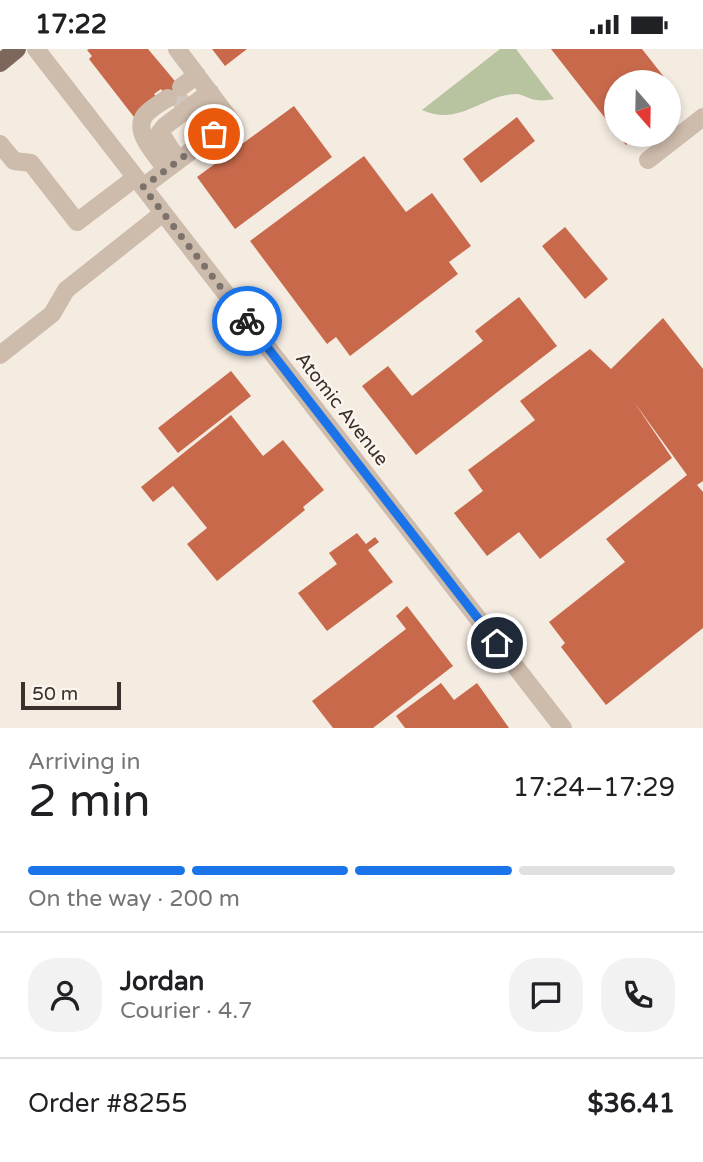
<!DOCTYPE html>
<html lang="en">
<head>
<meta charset="utf-8">
<style>
	:root { --surface:#fff; --page:#f2f2f2; --text:#202124; --muted:#757577; --line:#e0e0e0; --accent:#1a73e8 }
	body { margin:0; font-family:"Varela Round",sans-serif; background:var(--page); color:var(--text); height:100vh; display:flex; flex-direction:column; font-size:26px; white-space:nowrap }
	* { box-sizing:border-box; margin:0 }
	p { font-size:23px; color:var(--muted) }
	.icon { flex:none; width:38px; height:38px; fill:none; stroke:currentColor; stroke-width:2; stroke-linecap:round; stroke-linejoin:round }
	.map { position:relative; height:679px; overflow:hidden }
	.details { display:flex; flex-direction:column; background:var(--surface); flex:1 }
	.details>* { flex:none }
	.needle { width:46px; rotate:160deg }
	.controls { position:absolute; left:604px; top:21px; display:grid; gap:14px }
	.controls a { display:grid; place-items:center; width:77px; height:77px; border-radius:50%; background:var(--surface); box-shadow:0 4px 10px #0003; font-size:35px }
	.scale { position:absolute; left:21px; bottom:18px; width:100px; box-sizing:border-box; padding-left:7px; border:4px solid #3b302b; border-top:0; font-size:19px; line-height:24px; white-space:nowrap; color:#3b302b; -webkit-text-stroke:5px #fbf5ee; paint-order:stroke }
	.pin { position:absolute; display:grid; place-items:center; width:60px; height:60px; color:#fff; margin:-30px; border:4px solid #fff; border-radius:50%; box-shadow:0 2px 7px #0007 }
	.courier { position:absolute; display:grid; place-items:center; width:70px; height:70px; margin:-35px; border:5px solid #1a73e8; border-radius:50%; background:#fff; color:#222; box-shadow:0 2px 9px #0007 }
	.summary em { font-style:normal; font-weight:600 }
	.summary div { display:flex; flex-direction:column-reverse }
	.summary { display:flex; align-items:center; justify-content:space-between; height:119px; padding:0 28px }
	h1 { font-size:46px; font-weight:600; line-height:52px }
	.bar { display:grid; grid-template-columns:repeat(4,1fr); gap:10px 7px; align-content:center; height:84px; padding:0 28px }
	.bar i { height:9px; border-radius:5px; background:var(--line) }
	.bar .current { background:var(--accent) }
	.bar p { grid-column:span 4 }
	.line { display:flex; align-items:center; gap:18px; padding:0 28px; border-top:2px solid var(--line) }
	.line div { flex:1 }
	.round { display:grid; place-items:center; flex:none; width:74px; height:74px; border-radius:28px; background:var(--page) }
	.status { display:flex; justify-content:space-between; align-items:center; height:49px; padding:0 35px; background:var(--surface); direction:ltr }
	.status svg { height:19px; fill:currentColor }
	.map>svg:first-child { display:block }
	.green { fill:#b8c4a0 }
	.building { fill:#c8694b }
	.lines { fill:none; stroke-linecap:round; stroke-linejoin:round }
	.minor-tunnel { stroke:#cfc6bd; stroke-width:18; stroke-dasharray:18 9; stroke-linecap:butt }
	.minor { stroke:#cdbbac; stroke-width:18 }
	.major { stroke:#7d675c; stroke-width:18 }
	.done { stroke:#7c716b; stroke-width:7; stroke-dasharray:0 12.6 }
	.route { stroke:#1a73e8; stroke-width:9 }
	.labels { text-anchor:middle; dominant-baseline:central; stroke-width:5; stroke-linejoin:round; paint-order:stroke }
	.street-label { font-size:19px; fill:#3b302b; stroke:#fbf5ee }
</style>
</head>
<body>
<div class="status"><b>17:22</b><svg viewBox="0 0 49 12"><path d="M0 12V9h3v3zM5 12V6h3v6zM10 12V3h3v9zM15 12V0h3v12zM26 1h20v11H26zM47 4h2v5h-2z"/></svg></div>
<div class="map">
<svg width="703" height="679" viewBox="0 0 703 679">
	<rect width="100%" height="100%" fill="#f4ebe1"/>
	<path class="green" d="M500 0H516L554 50C549 51 542 52 537 51 530 51 523 45 516 45 481 46 460 78 422 61Z"/>
	<path class="building" d="M89 0H148L190 50 177 61 161 40 154 45 158 50 134 68 89 10 92 7 87 1Z
		M212 0H247L225 17Z
		M551 0H642L668 33H616V83Z
		M294 57 332 108 235 180 197 128Z
		M517 68 535 92 481 134 463 110Z
		M618 86H639L626 96Z
		M364 107 406 163 432 144 471 197 449 213 458 225 350 307 336 288 327 295 250 192Z
		M565 178 608 230 585 250 542 197Z
		M519 248 557 297 416 406 362 337 388 317 412 347 483 292 475 282Z
		M663 269 703 320V432L697 436 703 443V579L606 656 561 598 565 594 549 573 625 513 606 490 687 426 634 353 672 409 540 510 519 483 487 507 454 464 483 442 468 421 535 371 520 352 590 300 611 320Z
		M231 322 251 347 178 404 158 379Z
		M231 366 263 407 283 391 324 441 303 458 305 461 217 532 187 495 207 479 173 437 153 453 141 438Z
		M357 484 366 495 375 488 379 493 368 501 393 533 327 582 298 544 337 515 329 504Z
		M407 557 453 617 373 679H333L312 652 406 580 396 567Z
		M441 634 454 651 477 634 509 679H405L396 667Z"/>
	<g class="lines">
		<path class="minor-tunnel" d="M173 56 186 45"/>
		<path class="minor" d="M36 0 563 679
			M181 38 197 26
			M0 95 14 112 31 114 77 173 135 129
			M178 111 160 83 165 77 210 43
			M648 111 703 68
			M166 120C157 107 132 83 145 66 151 59 160 54 168 49
			M143 138 231 72 177 0
			M0 306 52 265 66 241 163 164"/>
		<path class="major" d="M0 14 17 0"/>
	</g>
	<g class="lines">
		<path class="done" d="M214 85 143 138 247 272"/>
		<path class="route" d="M247 272 497 594"/>
	</g>
	<g class="labels">
		<g class="street-label">
			<text transform="translate(342 360) rotate(52)">Atomic Avenue</text>
		</g>
	</g>
</svg>
<div class="controls">
<a><svg class="needle" viewBox="-14 -14 28 28"><path d="M0-13l5 13h-10z" fill="#e53935"/><path d="M0 13l5-13h-10z" fill="#757577"/></svg></a>
</div>
<div class="scale">50 m</div>
<div class="pin" style="left:214px;top:85px;background:#ea580c"><svg class="icon" aria-label="bag" viewBox="0 0 24 24"><path d="M5 8h14l-1 12H6zM9 8a3 3 0 0 1 6 0"/></svg></div>
<div class="pin" style="left:497px;top:594px;background:#1f2937"><svg class="icon" aria-label="home" viewBox="0 0 24 24"><path d="M3 11l9-7 9 7M6 9v11h12V9"/></svg></div>
<div class="courier" style="left:247px;top:272px"><svg class="icon" aria-label="bike" viewBox="0 0 24 24"><circle cx="6" cy="16" r="4"/><circle cx="18" cy="16" r="4"/><path d="M6 16l4-8h5l3 8M10 8l3 8H6M13 5h3"/></svg></div>
</div>
<section class="details">
<div class="summary"><div><h1>2 min</h1><p>Arriving in</p></div><em>17:24–17:29</em></div>
<div class="bar"><i class="current"></i><i class="current"></i><i class="current"></i><i></i><p>On the way · 200 m</p></div>
<div class="line" style="height:126px"><a class="round"><svg class="icon" aria-label="person" viewBox="0 0 24 24"><circle cx="12" cy="8" r="4"/><path d="M4 21q1-7 8-7t8 7"/></svg></a><div><b>Jordan</b><p>Courier · 4.7</p></div><a class="round"><svg class="icon" aria-label="chat" viewBox="0 0 24 24"><path d="M4 5h16v11H9l-5 4z"/></svg></a><a class="round"><svg class="icon" aria-label="phone" viewBox="0 0 24 24"><path d="M5 4h4l2 5-3 2q2 4 5 5l2-3 5 2v4C11 20 4 13 5 4z"/></svg></a></div>
<div class="line" style="height:91px"><div>Order #8255</div><b>$36.41</b></div>
</section>
</body>
</html>
